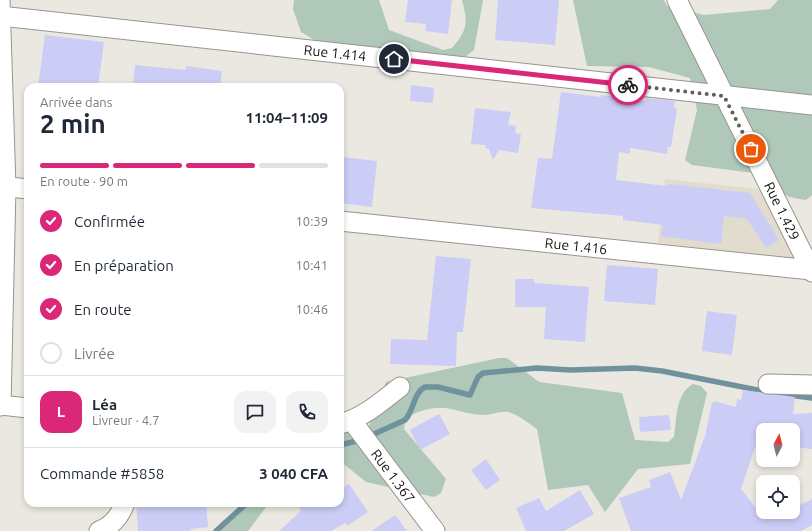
<!DOCTYPE html>
<html lang="fr">
<head>
<meta charset="utf-8">
<style>
	:root { --surface:#fff; --page:#f2f2f3; --text:#1f2937; --muted:#747a83; --line:#e0e1e3; --accent:#db2777 }
	body { margin:0; font-family:Ubuntu,sans-serif; background:var(--page); color:var(--text); height:100vh; display:flex; flex-direction:column; font-size:15px; white-space:nowrap }
	* { box-sizing:border-box; margin:0 }
	p { font-size:13px; color:var(--muted) }
	.icon { flex:none; width:22px; height:22px; fill:none; stroke:currentColor; stroke-width:2; stroke-linecap:round; stroke-linejoin:round }
	.map { position:relative; flex:1; overflow:hidden }
	.drawer { position:absolute; left:24px; top:83px; width:320px; height:424px; display:flex; flex-direction:column; background:var(--surface); border-radius:12px; box-shadow:0 2px 6px #0003 }
	.drawer>* { flex:none }
	.needle { width:26px; rotate:7deg }
	.buttons { position:absolute; left:756px; top:423px; display:grid; gap:8px }
	.buttons a { display:grid; place-items:center; width:44px; height:44px; border-radius:8px; background:var(--surface); box-shadow:0 2px 6px #0003; font-size:20px }
	.pin { position:absolute; display:grid; place-items:center; width:34px; height:34px; color:#fff; margin:-17px; border:2px solid #fff; border-radius:50%; box-shadow:0 1px 4px #0007 }
	.courier { position:absolute; display:grid; place-items:center; width:40px; height:40px; margin:-20px; border:3px solid #db2777; border-radius:50%; background:#fff; color:#222; box-shadow:0 1px 5px #0007 }
	.head em { font-style:normal; font-weight:600 }
	.head div { display:flex; flex-direction:column-reverse }
	.head { display:flex; align-items:center; justify-content:space-between; height:68px; padding:0 16px }
	h1 { font-size:26px; font-weight:600; line-height:30px }
	.bar { display:grid; grid-template-columns:repeat(4,1fr); gap:6px 4px; align-content:center; height:48px; padding:0 16px }
	.bar i { height:5px; border-radius:3px; background:var(--line) }
	.bar .on { background:var(--accent) }
	.bar p { grid-column:span 4 }
	.line { display:flex; align-items:center; gap:10px; padding:0 16px; border-top:1px solid var(--line) }
	.line div { flex:1 }
	.round { display:grid; place-items:center; flex:none; width:42px; height:42px; border-radius:12px; background:var(--page) }
	ol { padding:0 16px; list-style:none }
	li { display:flex; align-items:center; gap:12px; height:44px }
	li p { margin-inline-start:auto }
	li .icon { padding:4px; border-radius:50%; background:var(--accent); color:#fff; stroke-width:4 }
	li:last-child { color:var(--muted) }
	li i { width:22px; height:22px; border:2px solid var(--line); border-radius:50% }
	.map>svg:first-child { display:block }
	.built { fill:#e1dcce }
	.green { fill:#afc8b9 }
	.lines { fill:none; stroke-linecap:round; stroke-linejoin:round }
	.stream { stroke:#6f929c; stroke-width:5.5 }
	.building { fill:#cbcdf6 }
	.minor-casing { stroke:#98958f; stroke-width:21 }
	.minor { stroke:#fff; stroke-width:19 }
	.done { stroke:#605e5a; stroke-width:4; stroke-dasharray:0 7.2 }
	.route { stroke:#db2777; stroke-width:5 }
	.labels { text-anchor:middle; dominant-baseline:central; stroke-width:3; stroke-linejoin:round; paint-order:stroke }
	.street-label { font-size:14px; fill:#151412; stroke:#fff }
</style>
</head>
<body>
<div class="map">
<svg width="812" height="531" viewBox="0 0 812 531">
	<rect width="100%" height="100%" fill="#ebe8e1"/>
	<path class="built" d="M665 179 759 189 792 248 796 261 746 253 658 243Z"/>
	<path class="green" d="M294 0H379L389 30 443 50 452 48C468 29 468 23 462 0H483L474 50 461 60 316 41 301 32 293 9Z
		M573 0H664L667 6 704 15 770 9 778 0H812V195L806 200 789 197 753 173 692 165 685 160 697 110 690 78 649 67 587 66Z
		M499 358H507L539 382 622 393 635 440 668 442 674 437C677 419 675 394 693 384L701 386 707 393 690 464 638 469 605 512 588 485 548 490 537 429C528 423 519 415 508 412 500 411 491 415 484 415 458 414 448 402 421 411 410 415 405 417 404 429L446 479 441 493 434 497 366 482 340 461V434L369 426 386 382Z
		M247 503H269L248 531H218Z"/>
	<g class="lines">
		<path class="stream" d="M340 445 361 440 405 420C414 411 413 393 425 387H438L470 395 478 377 483 373 537 368 570 370 635 368 662 371 773 393 812 398
			M216 531 247 503"/>
	</g>
	<path class="building" d="M408 0H452L448 34 425 31 426 24 405 22Z
		M498 0H559L555 45 495 40Z
		M45 35 104 42 98 87H38Z
		M135 65 186 70V66L222 71 220 87H133Z
		M411 85 434 88 433 103 410 101Z
		M561 92 601 97V95L646 101 647 98 675 101 674 108 677 109 671 147H668L667 154 630 148V154L619 152 616 180 667 186 668 184 750 193 779 240 766 248 747 219 724 216 721 244 661 236 663 225 623 220V216L531 208 538 158 552 159Z
		M475 108 511 112 508 125 516 126 515 133 521 134 518 153 499 150 493 160 489 149 485 148 486 145 471 144Z
		M342 157 377 161 372 207 340 203Z
		M436 256 471 259 463 332H457L456 366 390 364 391 339 427 340Z
		M607 265 658 269 655 305 604 301Z
		M515 279H534V283L589 287 585 342 544 339 546 307H515Z
		M707 311 737 315 732 355 702 351Z
		M743 390 795 397 793 414 812 413V449L793 447V430H763V448L755 447 741 489 759 512H793V509L812 499V525L801 531H631L619 498 651 487 649 480 670 472 681 500 705 436 712 402 714 403V401L736 407 737 399 741 400Z
		M439 414 450 434 420 450 410 430Z
		M669 415 671 430 640 432 639 417Z
		M486 459 500 480 486 490 471 470Z
		M349 484 368 512 347 526 345 523 331 531H279L301 511 299 507 307 503H340V490Z
		M580 490 594 514 564 531H526L516 508 539 498 546 511Z
		M136 503H206L208 527 191 529V531H138Z
		M395 515 407 531H371Z"/>
	<g class="lines">
		<g class="minor-casing">
			<path id="minor" d="M0 0 6 187 1 406
				M677 0 812 272
				M0 16 812 105
				M0 186 28 189
				M340 221 811 270
				M768 384 812 385
				M0 405 28 408
				M352 421 435 531
				M340 424C363 418 381 402 400 387
				M99 531C113 526 120 516 125 503"/>
		</g>
		<use href="#minor" class="minor"/>
	</g>
	<g class="lines">
		<path class="done" d="M628 85 724 96 751 149"/>
		<path class="route" d="M394 59 628 85"/>
	</g>
	<g class="labels">
		<g class="street-label">
			<text transform="translate(335 53) rotate(6)">Rue 1.414</text>
			<text transform="translate(782 211) rotate(64)">Rue 1.429</text>
			<text transform="translate(576 246) rotate(6)">Rue 1.416</text>
			<text transform="translate(393 476) rotate(53)">Rue 1.367</text>
		</g>
	</g>
</svg>
<div class="buttons">
<a><svg class="needle" viewBox="-14 -14 28 28"><path d="M0-13l5 13h-10z" fill="#e53935"/><path d="M0 13l5-13h-10z" fill="#747a83"/></svg></a>
<a><svg class="icon" aria-label="locate" viewBox="0 0 24 24"><circle cx="12" cy="12" r="6"/><path d="M12 2v4M12 18v4M2 12h4M18 12h4"/></svg></a>
</div>
<div class="pin" style="left:751px;top:149px;background:#ea580c"><svg class="icon" aria-label="bag" viewBox="0 0 24 24"><path d="M5 8h14l-1 12H6zM9 8a3 3 0 0 1 6 0"/></svg></div>
<div class="pin" style="left:394px;top:59px;background:#1f2937"><svg class="icon" aria-label="home" viewBox="0 0 24 24"><path d="M3 11l9-7 9 7M6 9v11h12V9"/></svg></div>
<div class="courier" style="left:628px;top:85px"><svg class="icon" aria-label="bike" viewBox="0 0 24 24"><circle cx="6" cy="16" r="4"/><circle cx="18" cy="16" r="4"/><path d="M6 16l4-8h5l3 8M10 8l3 8H6M13 5h3"/></svg></div>
<section class="drawer">
<div class="head"><div><h1>2 min</h1><p>Arrivée dans</p></div><em>11:04–11:09</em></div>
<div class="bar"><i class="on"></i><i class="on"></i><i class="on"></i><i></i><p>En route · 90 m</p></div>
<ol>
<li><svg class="icon" aria-label="check" viewBox="0 0 24 24"><path d="M5 12l5 5 9-10"/></svg>Confirmée<p>10:39</p></li>
<li><svg class="icon" aria-label="check" viewBox="0 0 24 24"><path d="M5 12l5 5 9-10"/></svg>En préparation<p>10:41</p></li>
<li><svg class="icon" aria-label="check" viewBox="0 0 24 24"><path d="M5 12l5 5 9-10"/></svg>En route<p>10:46</p></li>
<li><i></i>Livrée</li>
</ol>
<div class="line" style="height:72px"><b class="round" style="background:var(--accent);color:#fff">L</b><div><b>Léa</b><p>Livreur · 4.7</p></div><a class="round"><svg class="icon" aria-label="chat" viewBox="0 0 24 24"><path d="M4 5h16v11H9l-5 4z"/></svg></a><a class="round"><svg class="icon" aria-label="phone" viewBox="0 0 24 24"><path d="M5 4h4l2 5-3 2q2 4 5 5l2-3 5 2v4C11 20 4 13 5 4z"/></svg></a></div>
<div class="line" style="height:52px"><div>Commande #5858</div><b>3 040 CFA</b></div>
</section>
</div>
</body>
</html>
